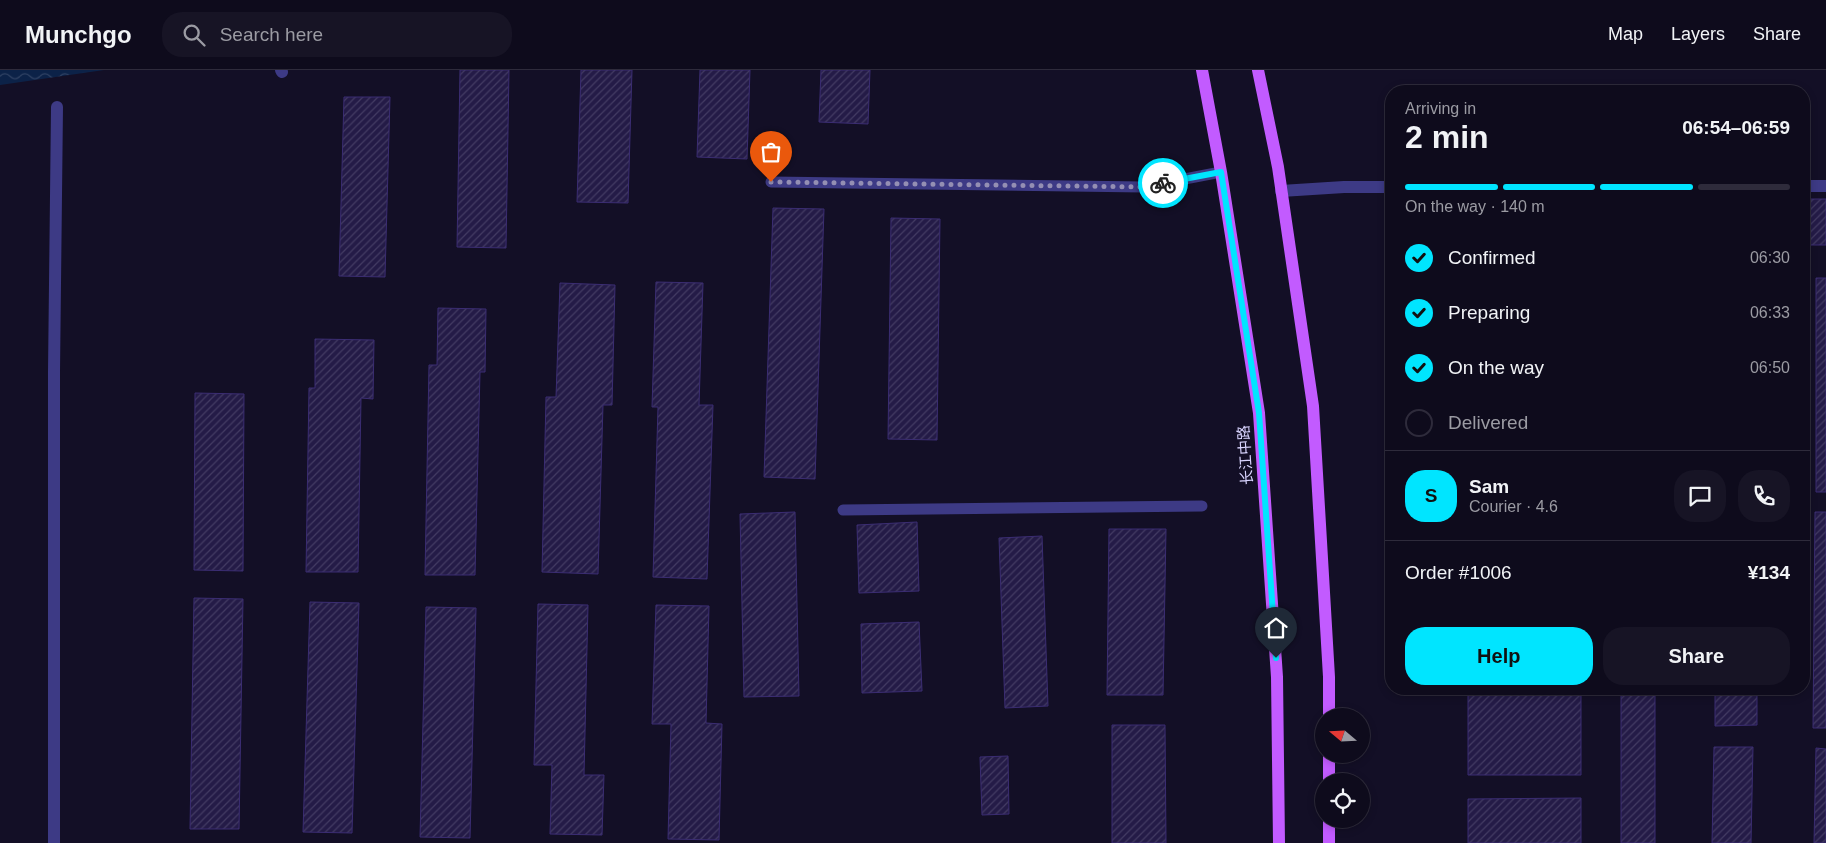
<!DOCTYPE html>
<html lang="en">
<head>
<meta charset="utf-8">
<style>
	:root { --surface:#0e0b1c; --page:#171425; --text:#f1f3f6; --muted:#9b9ba3; --line:#2e2b3b; --accent:#00e5ff }
	body { margin:0; font-family:Arial,"Noto Sans SC",sans-serif; background:var(--page); color:var(--text); height:100vh; display:flex; flex-direction:column; font-size:19px; white-space:nowrap }
	* { box-sizing:border-box; margin:0 }
	p { font-size:16px; color:var(--muted) }
	.icon { flex:none; width:28px; height:28px; fill:none; stroke:currentColor; stroke-width:2; stroke-linecap:round; stroke-linejoin:round }
	.map { position:relative; flex:1; overflow:hidden }
	.details { position:absolute; left:1385px; top:15px; width:425px; height:610px; display:flex; flex-direction:column; background:var(--surface); border-radius:20px; box-shadow:0 2px 8px #0003,0 0 0 1px var(--line) }
	.details>* { flex:none }
	.needle { width:32px; rotate:289deg }
	.tools { position:absolute; left:1315px; top:638px; display:grid; gap:10px }
	.tools a { display:grid; place-items:center; width:55px; height:55px; border-radius:50%; background:var(--surface); box-shadow:0 2px 8px #0003,0 0 0 1px var(--line); font-size:25px }
	.pin { position:absolute; display:grid; place-items:center; width:42px; height:42px; color:#fff; margin:-51px -21px; border-radius:50% 50% 50% 0; rotate:-45deg; box-shadow:0 0 5px #0007 }
	.pin .icon { rotate:45deg }
	.courier { position:absolute; display:grid; place-items:center; width:50px; height:50px; margin:-25px; border:4px solid #00e5ff; border-radius:50%; background:#fff; color:#222; box-shadow:0 1px 6px #0007 }
	.headline em { font-style:normal; font-weight:700 }
	.headline div { display:flex; flex-direction:column-reverse }
	.headline { display:flex; align-items:center; justify-content:space-between; height:85px; padding:0 20px }
	h1 { font-size:32px; font-weight:700; line-height:38px }
	.bar { display:grid; grid-template-columns:repeat(4,1fr); gap:8px 5px; align-content:center; height:60px; padding:0 20px }
	.bar i { height:6px; border-radius:4px; background:var(--line) }
	.bar .active { background:var(--accent) }
	.bar p { grid-column:span 4 }
	.line { display:flex; align-items:center; gap:12px; padding:0 20px; border-top:1px solid var(--line) }
	.line div { flex:1 }
	.round { display:grid; place-items:center; flex:none; width:52px; height:52px; border-radius:20px; background:var(--page) }
	ol { padding:0 20px; list-style:none }
	li { display:flex; align-items:center; gap:15px; height:55px }
	li p { margin-inline-start:auto }
	li .icon { padding:5px; border-radius:50%; background:var(--accent); color:#111; stroke-width:4 }
	li:last-child { color:var(--muted) }
	li i { width:28px; height:28px; border:2px solid var(--line); border-radius:50% }
	.button { display:flex; gap:10px; margin-top:auto; padding:10px 20px }
	.button a { flex:1; height:58px; border-radius:20px; background:var(--accent); color:#111; font-size:20px; font-weight:700; line-height:58px; text-align:center }
	.button a+a { background:var(--page); color:var(--text) }
	header { display:flex; align-items:center; gap:30px; box-sizing:border-box; height:70px; padding:0 25px; background:var(--surface); border-bottom:1px solid var(--line) }
	header strong { font-size:24px }
	nav { display:flex; gap:28px; margin-inline-start:auto; font-size:18px }
	.search { width:350px; height:45px; background:var(--page); display:flex; align-items:center; gap:12px; box-sizing:border-box; padding:0 18px; border-radius:20px; color:var(--muted); font-size:19px }
	.map>svg:first-child { display:block }
	.water { fill:url(#water-waves) }
	.building { fill:url(#building-hatch); stroke:#3b2d73 }
	.lines { fill:none; stroke-linecap:round; stroke-linejoin:round }
	.lane { stroke:#3d3a85; stroke-width:11 }
	.street { stroke:#3d3a85; stroke-width:12 }
	.primary { stroke:#c25bff; stroke-width:12 }
	.done { stroke:#948fb3; stroke-width:5; stroke-dasharray:0 9 }
	.route { stroke:#00e5ff; stroke-width:6 }
	.labels { text-anchor:middle; dominant-baseline:central; stroke-width:5; stroke-linejoin:round; paint-order:stroke }
	.street-label { font-size:15px; fill:#d9d4ff; stroke:#130f26 }
</style>
</head>
<body>
<header>
<strong>Munchgo</strong>
<div class="search"><svg class="icon" aria-label="search" viewBox="0 0 24 24"><circle cx="10" cy="10" r="6"/><path d="M15 15l6 6"/></svg>Search here</div>
<nav><a>Map</a><a>Layers</a><a>Share</a></nav>
</header>
<div class="map">
<svg width="1826" height="773" viewBox="0 0 1826 773">
	<defs>
		<pattern id="water-waves" width="16" height="10" patternUnits="userSpaceOnUse" patternTransform="scale(1.25)"><rect width="16" height="10" fill="#0c2248"/><path d="M0 5q4-4 8 0t8 0" fill="none" stroke="#2f4163"/></pattern>
		<pattern id="building-hatch" width="6" height="6" patternUnits="userSpaceOnUse" patternTransform="scale(1.25)"><rect width="6" height="6" fill="#241b47"/><path d="M-1 1l2-2M0 6l6-6M5 7l2-2" fill="none" stroke="#433b63"/></pattern>
	</defs>
	<rect width="100%" height="100%" fill="#130f26"/>
	<path class="water" d="M0 0H104L0 15Z"/>
	<path class="building" d="M460 0H509L506 178 457 177Z
		M581 0H632L628 133 577 132Z
		M700 0H750L747 89 697 87Z
		M821 0H870L868 54 819 52Z
		M344 27H390L385 207 339 206Z
		M1804 129H1826V175H1804Z
		M773 138 824 139 815 409 764 407Z
		M891 148 940 149 937 370 888 369Z
		M1816 208H1826V422H1816Z
		M656 212 703 213 699 335H713L707 509 653 507 658 337H652Z
		M560 213 615 215 612 335H603L598 504 542 502 546 327H556Z
		M438 238 486 239 485 302H480L475 505H425L429 295H437Z
		M315 269 374 270 373 329 361 328 358 502H306L309 318H315Z
		M195 323 244 324 243 501 194 500Z
		M795 442 799 626 744 627 740 444Z
		M1815 442H1826V658H1813Z
		M917 452 919 521 859 523 857 455Z
		M1109 459H1166L1163 625H1107Z
		M1042 466 1048 636 1005 638 999 468Z
		M194 528 243 529 239 759H190Z
		M310 532 359 533 352 763 303 762Z
		M538 534 588 535 584 705H604L602 765 550 764 552 695H534Z
		M656 535 709 536 706 653 722 654 719 770 668 769 671 654H652Z
		M426 537 476 538 470 768 420 767Z
		M919 552 922 621 862 623 861 554Z
		M1621 619H1655V773H1621Z
		M1715 619H1757V655L1715 656Z
		M1468 624H1581V705H1468Z
		M1112 655H1165L1166 773H1112Z
		M1714 677H1753L1751 773H1712Z
		M1816 678 1826 679V773H1814Z
		M1008 686 1009 744 982 745 980 687Z
		M1581 728V773H1468V729Z"/>
	<g class="lines">
		<path class="lane" d="M771 112 1143 117 1221 102
			M843 440 1202 436"/>
		<path class="street" d="M281 0 282 2
			M1804 116H1826
			M1281 121 1344 117H1391
			M54 773V302L57 37"/>
		<path class="primary" d="M1202 0 1221 102 1259 343 1277 607 1279 773
			M1258 0 1278 97 1313 336 1329 607V646
			M1329 684V711
			M1329 749V773"/>
	</g>
	<g class="lines">
		<path class="done" d="M771 112 1143 117 1163 113"/>
		<path class="route" d="M1163 113 1221 102 1259 343 1276 588"/>
	</g>
	<g class="labels">
		<g class="street-label">
			<text transform="translate(1245 385) rotate(-94)">长江中路</text>
		</g>
	</g>
</svg>
<div class="tools">
<a><svg class="needle" viewBox="-14 -14 28 28"><path d="M0-13l5 13h-10z" fill="#e53935"/><path d="M0 13l5-13h-10z" fill="#9b9ba3"/></svg></a>
<a><svg class="icon" aria-label="locate" viewBox="0 0 24 24"><circle cx="12" cy="12" r="6"/><path d="M12 2v4M12 18v4M2 12h4M18 12h4"/></svg></a>
</div>
<div class="pin" style="left:771px;top:112px;background:#ea580c"><svg class="icon" aria-label="bag" viewBox="0 0 24 24"><path d="M5 8h14l-1 12H6zM9 8a3 3 0 0 1 6 0"/></svg></div>
<div class="pin" style="left:1276px;top:588px;background:#1f2937"><svg class="icon" aria-label="home" viewBox="0 0 24 24"><path d="M3 11l9-7 9 7M6 9v11h12V9"/></svg></div>
<div class="courier" style="left:1163px;top:113px"><svg class="icon" aria-label="bike" viewBox="0 0 24 24"><circle cx="6" cy="16" r="4"/><circle cx="18" cy="16" r="4"/><path d="M6 16l4-8h5l3 8M10 8l3 8H6M13 5h3"/></svg></div>
<section class="details">
<div class="headline"><div><h1>2 min</h1><p>Arriving in</p></div><em>06:54–06:59</em></div>
<div class="bar"><i class="active"></i><i class="active"></i><i class="active"></i><i></i><p>On the way · 140 m</p></div>
<ol>
<li><svg class="icon" aria-label="check" viewBox="0 0 24 24"><path d="M5 12l5 5 9-10"/></svg>Confirmed<p>06:30</p></li>
<li><svg class="icon" aria-label="check" viewBox="0 0 24 24"><path d="M5 12l5 5 9-10"/></svg>Preparing<p>06:33</p></li>
<li><svg class="icon" aria-label="check" viewBox="0 0 24 24"><path d="M5 12l5 5 9-10"/></svg>On the way<p>06:50</p></li>
<li><i></i>Delivered</li>
</ol>
<div class="line" style="height:90px"><b class="round" style="background:var(--accent);color:#111">S</b><div><b>Sam</b><p>Courier · 4.6</p></div><a class="round"><svg class="icon" aria-label="chat" viewBox="0 0 24 24"><path d="M4 5h16v11H9l-5 4z"/></svg></a><a class="round"><svg class="icon" aria-label="phone" viewBox="0 0 24 24"><path d="M5 4h4l2 5-3 2q2 4 5 5l2-3 5 2v4C11 20 4 13 5 4z"/></svg></a></div>
<div class="line" style="height:65px"><div>Order #1006</div><b>¥134</b></div>
<div class="button"><a>Help</a><a>Share</a></div>
</section>
</div>
</body>
</html>
